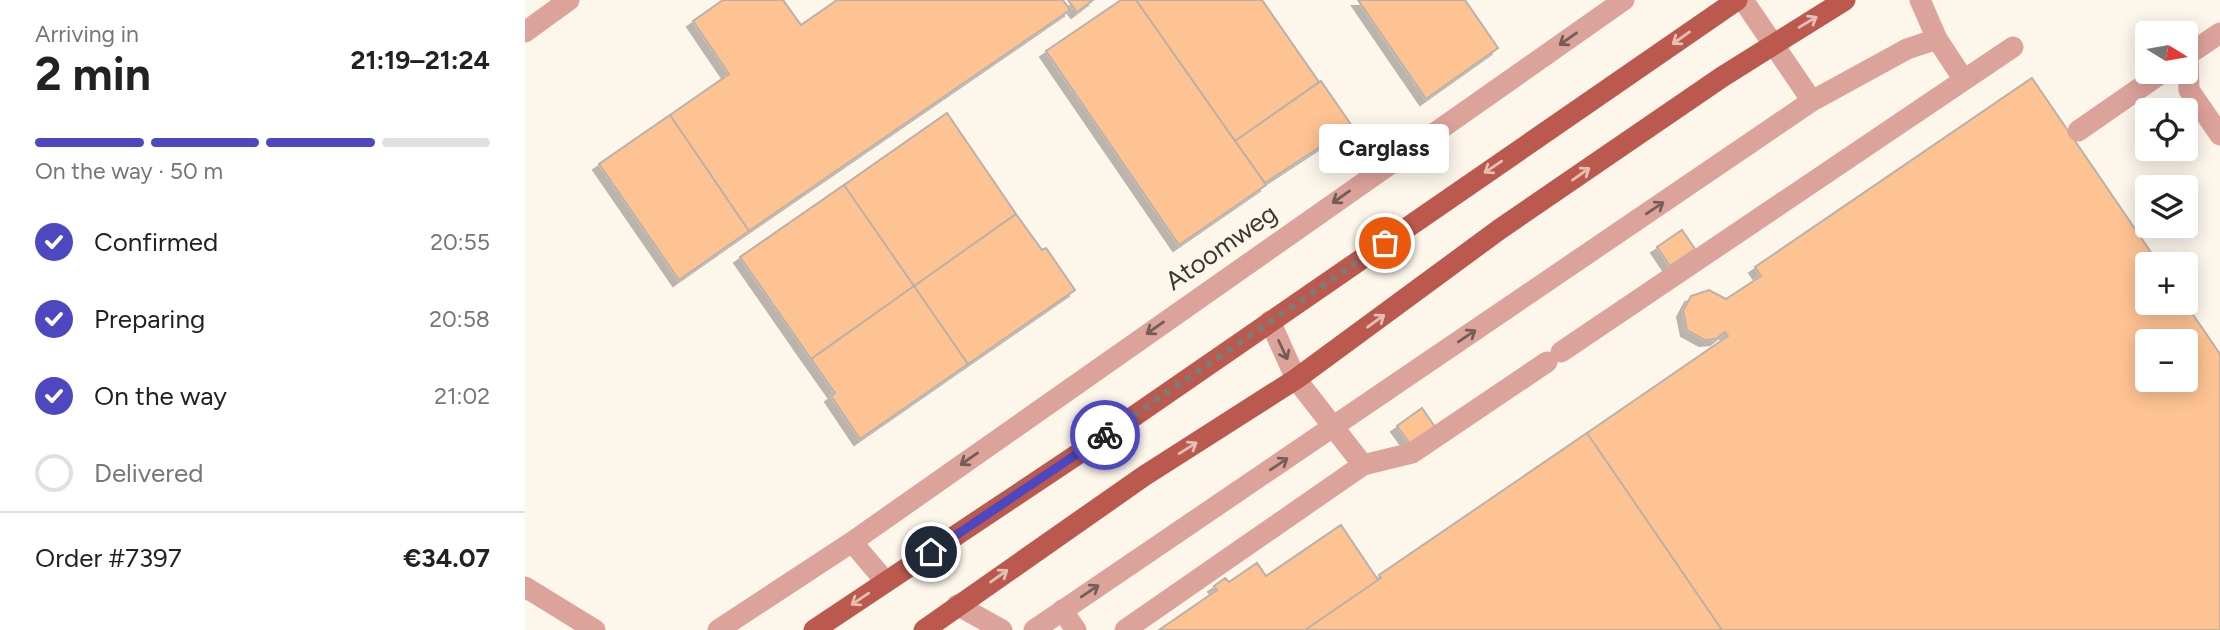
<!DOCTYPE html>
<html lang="en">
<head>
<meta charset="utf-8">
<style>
	:root { --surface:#fff; --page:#f2f2f2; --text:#222; --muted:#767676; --line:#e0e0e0; --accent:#4d48bf }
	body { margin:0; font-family:Figtree,sans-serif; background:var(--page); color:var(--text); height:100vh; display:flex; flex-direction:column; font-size:26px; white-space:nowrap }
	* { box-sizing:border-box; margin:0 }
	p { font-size:23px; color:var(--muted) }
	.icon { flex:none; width:38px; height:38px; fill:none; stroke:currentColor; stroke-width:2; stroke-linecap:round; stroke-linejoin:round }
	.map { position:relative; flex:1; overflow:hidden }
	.side { display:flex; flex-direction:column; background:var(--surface); width:525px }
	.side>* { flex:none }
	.needle { width:46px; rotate:101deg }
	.tools { position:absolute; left:1610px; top:21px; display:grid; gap:14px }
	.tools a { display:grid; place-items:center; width:63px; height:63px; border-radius:7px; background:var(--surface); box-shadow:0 4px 18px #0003; font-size:35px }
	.pin { position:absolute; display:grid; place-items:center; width:60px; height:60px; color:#fff; margin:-30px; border:4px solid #fff; border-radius:50%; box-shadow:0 2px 7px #0007 }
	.courier { position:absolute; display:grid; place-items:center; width:70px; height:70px; margin:-35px; border:5px solid #4d48bf; border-radius:50%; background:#fff; color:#222; box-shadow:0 2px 9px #0007 }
	.bubble { position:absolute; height:49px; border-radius:7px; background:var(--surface); box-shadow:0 4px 18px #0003; font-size:23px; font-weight:700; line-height:49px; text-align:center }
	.summary em { font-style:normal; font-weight:700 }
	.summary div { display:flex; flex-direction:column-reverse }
	.summary { display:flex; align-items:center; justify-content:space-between; height:119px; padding:0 35px }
	h1 { font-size:46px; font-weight:700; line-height:52px }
	.bar { display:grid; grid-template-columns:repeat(4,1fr); gap:10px 7px; align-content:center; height:84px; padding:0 35px }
	.bar i { height:9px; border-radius:5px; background:var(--line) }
	.bar .current { background:var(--accent) }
	.bar p { grid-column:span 4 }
	.line { display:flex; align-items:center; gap:18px; padding:0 35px; border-top:2px solid var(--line) }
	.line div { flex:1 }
	ol { padding:0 35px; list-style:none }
	li { display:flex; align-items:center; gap:21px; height:77px }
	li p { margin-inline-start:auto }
	li .icon { padding:7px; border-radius:50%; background:var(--accent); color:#fff; stroke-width:4 }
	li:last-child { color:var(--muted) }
	li i { width:38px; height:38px; border:4px solid var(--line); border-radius:50% }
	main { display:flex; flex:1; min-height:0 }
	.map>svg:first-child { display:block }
	.building { fill:#fec393; stroke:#bbb1a8; stroke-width:2; fill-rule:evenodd; filter:url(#shadow) }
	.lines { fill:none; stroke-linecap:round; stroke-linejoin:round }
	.minor { stroke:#dca39b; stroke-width:21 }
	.major { stroke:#bb594e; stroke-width:21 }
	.oneway { stroke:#e6bfb4 }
	.oneway2 { stroke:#735d58 }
	.done { stroke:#7f7a74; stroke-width:7; stroke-dasharray:0 12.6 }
	.route { stroke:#4d48bf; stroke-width:9 }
	.labels { text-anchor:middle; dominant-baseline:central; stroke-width:5; stroke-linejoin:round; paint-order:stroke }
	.street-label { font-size:26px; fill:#3b3834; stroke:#fdf6eb }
</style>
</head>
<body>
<main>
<section class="side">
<div class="summary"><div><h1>2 min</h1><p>Arriving in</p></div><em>21:19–21:24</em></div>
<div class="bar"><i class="current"></i><i class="current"></i><i class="current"></i><i></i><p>On the way · 50 m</p></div>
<ol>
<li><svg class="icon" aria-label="check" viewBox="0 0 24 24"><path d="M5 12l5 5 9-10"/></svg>Confirmed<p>20:55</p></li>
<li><svg class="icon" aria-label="check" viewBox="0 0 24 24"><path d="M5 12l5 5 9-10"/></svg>Preparing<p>20:58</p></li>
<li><svg class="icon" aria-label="check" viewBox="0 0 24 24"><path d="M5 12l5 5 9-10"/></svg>On the way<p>21:02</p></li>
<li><i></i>Delivered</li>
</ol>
<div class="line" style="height:91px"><div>Order #7397</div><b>€34.07</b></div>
</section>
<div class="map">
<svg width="1695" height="630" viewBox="0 0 1695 630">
	<defs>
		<filter id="shadow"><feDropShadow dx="-6" dy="6" stdDeviation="0" flood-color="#0004"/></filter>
	</defs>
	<rect width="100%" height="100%" fill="#fdf6eb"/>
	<path class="building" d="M198 0H258L276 25 312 0H538L545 10 224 231 145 115 204 74 168 21Z
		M543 0H568L552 12Z
		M596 0H611L741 185 654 245 521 51Z
		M611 0H737L794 82 710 141Z
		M833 0H940L973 48 901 99Z
		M1507 78 1634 264H1622V303H1660L1695 354V630H1197L1062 433 1203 336 1200 332 1191 339 1180 340 1162 330 1158 311 1166 296 1184 290 1201 299 1236 276 1230 267ZM1622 341H1661V380H1622Z
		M796 81 827 126 740 183 710 141Z
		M422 113 491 214 389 286 319 185Z
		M145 115 224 231 154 280 74 164Z
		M319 185 389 286 286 359 215 257Z
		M491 214 517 250 521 248 550 290 443 364 389 286Z
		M1157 230 1170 249 1145 266 1132 247Z
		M389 286 443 364 335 439 306 396 310 393 286 359Z
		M897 408 910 427 885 444 872 426Z
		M1062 433 1197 630H780L853 580 856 578 854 575Z
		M816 525 853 580 780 630H634L692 590 689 586 700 578 704 582 732 563 741 576Z"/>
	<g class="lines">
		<path class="minor" d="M1218 0 1287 101
			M1395 0 1412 39 1439 80
			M0 32 44 0
			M1663 55 1664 90 1695 135
			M1661 56 1695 33
			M1553 131 1638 72
			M745 321 771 379 838 465
			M1036 352 1488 47
			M327 542 361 582
			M0 587 70 630
			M432 605 477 630
			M537 610 551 630
			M193 630 327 542 1099 0
			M509 630 1287 101 1382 49 1412 39
			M600 630 838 465 887 453 1022 362"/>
		<path class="major" d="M289 630 589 430 1212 0
			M399 630 619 476 771 379 975 229 1197 77 1320 0"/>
	</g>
	<defs><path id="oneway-shaft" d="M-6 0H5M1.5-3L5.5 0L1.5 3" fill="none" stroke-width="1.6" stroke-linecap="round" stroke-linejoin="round" transform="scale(1.75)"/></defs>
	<g class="oneway">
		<use href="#oneway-shaft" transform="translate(1283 22) rotate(-31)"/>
		<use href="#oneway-shaft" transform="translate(1156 38) rotate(145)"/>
		<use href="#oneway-shaft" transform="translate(968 167) rotate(146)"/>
		<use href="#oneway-shaft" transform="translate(1056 174) rotate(-35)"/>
		<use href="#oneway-shaft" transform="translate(851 321) rotate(-36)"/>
		<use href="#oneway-shaft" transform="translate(663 448) rotate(-32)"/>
		<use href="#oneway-shaft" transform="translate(474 576) rotate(-35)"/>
		<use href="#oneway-shaft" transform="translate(335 599) rotate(146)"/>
	</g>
	<g class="oneway2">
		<use href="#oneway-shaft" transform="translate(1043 39) rotate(145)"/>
		<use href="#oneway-shaft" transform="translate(816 197) rotate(145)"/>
		<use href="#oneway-shaft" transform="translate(1130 208) rotate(-34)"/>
		<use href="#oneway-shaft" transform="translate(630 328) rotate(145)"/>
		<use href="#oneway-shaft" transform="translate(942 336) rotate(-34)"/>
		<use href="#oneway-shaft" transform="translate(758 350) rotate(65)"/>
		<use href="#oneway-shaft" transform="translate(444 459) rotate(145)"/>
		<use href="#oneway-shaft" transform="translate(754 464) rotate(-34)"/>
		<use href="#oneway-shaft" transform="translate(565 591) rotate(-34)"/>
	</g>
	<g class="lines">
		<path class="done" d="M580 435 860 243"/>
		<path class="route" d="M406 552 580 435"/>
	</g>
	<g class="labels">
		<g class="street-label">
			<text transform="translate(696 247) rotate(-35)">Atoomweg</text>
		</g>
	</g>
</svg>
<div class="tools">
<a><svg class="needle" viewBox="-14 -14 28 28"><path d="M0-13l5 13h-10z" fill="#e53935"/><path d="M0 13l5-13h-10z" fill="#767676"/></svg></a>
<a><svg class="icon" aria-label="locate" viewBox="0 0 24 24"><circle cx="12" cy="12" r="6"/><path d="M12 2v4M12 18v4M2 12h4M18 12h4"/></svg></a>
<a><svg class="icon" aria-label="layers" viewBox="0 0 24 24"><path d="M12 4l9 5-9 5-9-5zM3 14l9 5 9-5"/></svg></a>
<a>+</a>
<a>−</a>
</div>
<div class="pin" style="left:860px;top:243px;background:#ea580c"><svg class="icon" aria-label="bag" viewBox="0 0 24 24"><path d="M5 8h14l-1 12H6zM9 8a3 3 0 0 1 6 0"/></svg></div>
<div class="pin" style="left:406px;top:552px;background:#1f2937"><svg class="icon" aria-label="home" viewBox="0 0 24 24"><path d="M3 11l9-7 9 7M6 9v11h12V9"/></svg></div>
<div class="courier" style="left:580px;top:435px"><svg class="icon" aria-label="bike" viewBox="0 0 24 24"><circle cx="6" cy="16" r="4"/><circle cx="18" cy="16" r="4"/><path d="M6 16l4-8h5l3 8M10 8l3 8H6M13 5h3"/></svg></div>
<div class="bubble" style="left:794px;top:124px;width:130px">Carglass</div>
</div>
</main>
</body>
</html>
